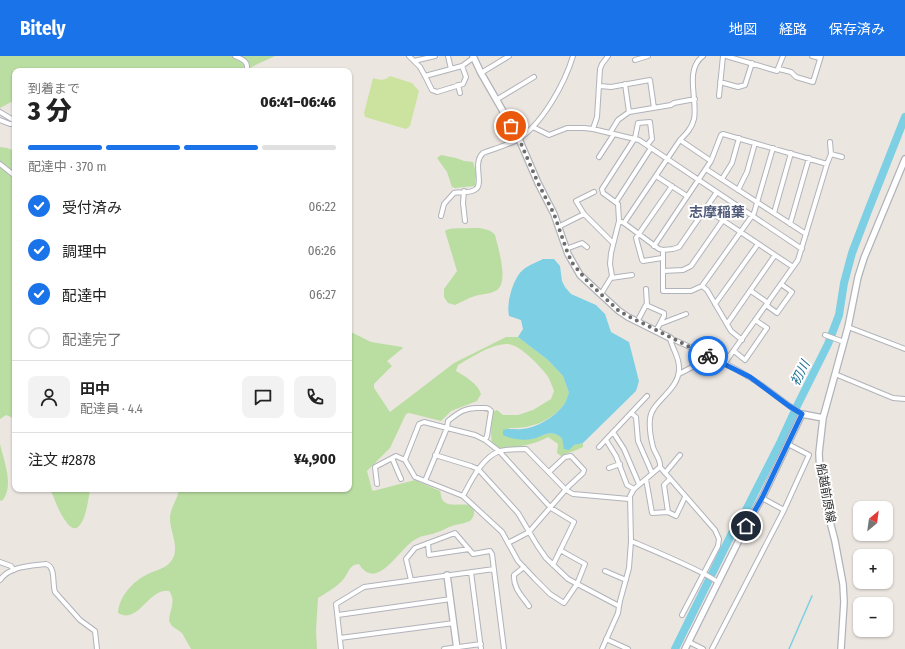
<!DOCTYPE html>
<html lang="ja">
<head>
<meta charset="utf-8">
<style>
	:root { --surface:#fff; --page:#f2f2f2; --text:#222; --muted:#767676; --line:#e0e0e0; --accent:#1a73e8 }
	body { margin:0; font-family:"Fira Sans Condensed","Noto Sans JP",sans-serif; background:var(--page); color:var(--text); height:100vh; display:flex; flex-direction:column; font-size:15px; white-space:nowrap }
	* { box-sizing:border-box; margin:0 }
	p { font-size:13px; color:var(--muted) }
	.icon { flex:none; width:22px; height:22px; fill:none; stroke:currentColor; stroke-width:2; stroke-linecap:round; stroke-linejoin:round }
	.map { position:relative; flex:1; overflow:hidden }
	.side { position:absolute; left:12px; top:12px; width:340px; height:424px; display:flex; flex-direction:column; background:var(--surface); border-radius:8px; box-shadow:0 1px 3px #0004 }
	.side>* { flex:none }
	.needle { width:26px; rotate:29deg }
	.fabs { position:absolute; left:853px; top:445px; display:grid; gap:8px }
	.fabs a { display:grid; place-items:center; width:40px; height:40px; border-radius:8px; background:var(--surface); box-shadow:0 1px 3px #0004; font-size:20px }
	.pin { position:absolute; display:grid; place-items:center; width:34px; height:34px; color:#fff; margin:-17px; border:2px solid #fff; border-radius:50%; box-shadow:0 1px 4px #0007 }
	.courier { position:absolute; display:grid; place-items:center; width:40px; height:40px; margin:-20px; border:3px solid #1a73e8; border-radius:50%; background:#fff; color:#222; box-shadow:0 1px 5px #0007 }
	.overview em { font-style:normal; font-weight:800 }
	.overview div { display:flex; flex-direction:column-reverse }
	.overview { display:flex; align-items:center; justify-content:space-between; height:68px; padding:0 16px }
	h1 { font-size:26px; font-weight:800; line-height:30px }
	.bar { display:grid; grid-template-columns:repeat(4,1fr); gap:6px 4px; align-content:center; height:48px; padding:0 16px }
	.bar i { height:5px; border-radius:3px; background:var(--line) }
	.bar .active { background:var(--accent) }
	.bar p { grid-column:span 4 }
	.line { display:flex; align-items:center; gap:10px; padding:0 16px; border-top:1px solid var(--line) }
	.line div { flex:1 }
	.round { display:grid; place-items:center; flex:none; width:42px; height:42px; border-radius:8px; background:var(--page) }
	ol { padding:0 16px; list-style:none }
	li { display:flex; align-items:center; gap:12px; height:44px }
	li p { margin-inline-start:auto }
	li .icon { padding:4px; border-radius:50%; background:var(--accent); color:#fff; stroke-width:4 }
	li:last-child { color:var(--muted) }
	li i { width:22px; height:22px; border:2px solid var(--line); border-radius:50% }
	header { display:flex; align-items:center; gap:24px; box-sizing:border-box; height:56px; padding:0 20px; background:var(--accent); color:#fff }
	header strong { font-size:19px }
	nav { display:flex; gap:22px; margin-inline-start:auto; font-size:14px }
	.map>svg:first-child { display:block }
	.green { fill:#badda2 }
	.pitch { fill:#cbe39f }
	.water { fill:#7dcfe4 }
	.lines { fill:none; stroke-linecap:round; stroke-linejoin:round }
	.stream { stroke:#7dcfe4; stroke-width:1.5 }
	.river { stroke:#7dcfe4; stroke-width:8 }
	.street-casing { stroke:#b0b3bb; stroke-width:6 }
	.secondary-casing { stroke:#b0b3bb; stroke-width:8 }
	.street { stroke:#fff; stroke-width:4 }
	.secondary { stroke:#fff; stroke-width:5.5 }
	.done { stroke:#6f6d6b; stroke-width:4; stroke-dasharray:0 7.2 }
	.route { stroke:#1a73e8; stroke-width:5 }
	.labels { text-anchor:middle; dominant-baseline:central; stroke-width:4; stroke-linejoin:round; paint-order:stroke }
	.street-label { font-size:12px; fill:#2c2c2c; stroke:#fff }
	.water-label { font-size:13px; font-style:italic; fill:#1b7091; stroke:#fff }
	.quarter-label { font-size:14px; font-weight:bold; fill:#505a79; stroke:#fff }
</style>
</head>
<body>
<header>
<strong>Bitely</strong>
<nav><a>地図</a><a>経路</a><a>保存済み</a></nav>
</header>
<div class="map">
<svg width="905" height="593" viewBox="0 0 905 593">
	<rect width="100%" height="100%" fill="#ece6e0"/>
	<path class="green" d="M0 0H275L243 15H15V44L0 52Z
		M0 91 7 92 15 95V366L11 361 6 359 0 363Z
		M441 99 456 102 464 105 473 106 476 117 475 130 455 132 452 131 447 116 437 102Z
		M471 172C479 172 490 172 495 179 498 191 509 226 497 234 491 238 482 238 475 240 468 242 462 246 455 249L448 247 444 241V233L457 215 445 175C449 171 463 173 471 172Z
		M349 275 371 286 402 291 403 292 387 305 392 310 374 328V332L390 356 454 307 506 281H518L548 304 563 320 569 337C567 342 565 348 562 351 548 367 528 373 508 372L531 383C557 374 551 375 574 389L583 387V391C576 395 569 396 561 400L557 397 558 388 548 381C537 388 514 392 501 392 497 392 495 390 492 388L491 378 492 356 497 354 503 359H518L533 354 551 343 554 335C552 330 550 323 546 318 539 309 520 289 508 288 493 287 470 302 458 309L456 315C466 321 477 327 481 338L477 345 451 355 441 365 409 357 406 358 390 392 367 415 372 434 373 435 415 424 440 435C441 437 441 441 442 443 449 456 475 440 474 457 474 460 472 463 470 465 466 467 459 468 455 469 448 471 442 475 435 477 430 479 423 479 418 482 400 489 378 538 359 508 349 508 348 519 342 525 335 532 326 537 318 542L316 575 317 593H191L182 577 172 570 169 565C169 555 177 545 169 535 148 532 139 569 118 557 119 541 132 526 146 519 155 514 166 513 172 504 180 490 170 477 170 462 170 452 178 443 179 433H349Z
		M0 388C4 405 14 429 3 444L0 445Z
		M50 433H90C89 441 83 488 67 467 59 457 55 444 50 433Z"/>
	<path class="pitch" d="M390 20 412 27 419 35 410 70 406 73 365 61 364 57 373 22C380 24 385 25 390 20Z"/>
	<path class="water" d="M543 203H554L560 210 562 225 565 231 571 238 596 249 605 258 611 276 629 286 639 325 636 335 583 387 574 389 569 394 564 393 562 382C550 372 544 380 532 383 523 385 511 383 503 379V374C510 372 515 374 522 373 536 372 553 362 562 351 566 347 567 341 569 337L563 320 548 304 518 281 523 273 521 264 509 260C506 248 513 221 524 213 529 209 537 206 543 203Z"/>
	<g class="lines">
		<path class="stream" d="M789 593 812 540"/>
		<path class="river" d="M675 593 732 477 745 456 781 385 797 350 828 288 839 259 844 227 852 197 868 155 905 61"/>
		<g class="street-casing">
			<path id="street" d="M235 0C242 3 250 6 246 15
				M409 0 420 11 425 20 462 10 473 2
				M448 0 451 13
				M726 0 777 15 783 0
				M812 0 820 2
				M635 4 648 0
				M414 5 435 0
				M779 13 791 16 796 21 813 26 821 0
				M481 17 509 0
				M425 20 432 34 437 36 463 28 466 21 462 10
				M720 26 738 31 745 29 752 7
				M625 28 629 56
				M458 29 460 37
				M600 30 611 31 650 24 654 52
				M719 40 723 0
				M496 44 534 21
				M0 56 15 65
				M0 64 10 68 15 67
				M533 71 549 79 567 72H584L593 73 639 84 802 193
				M593 73 597 61 600 13 602 8 608 0
				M610 77 618 64 629 56 671 49 674 47 695 43
				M680 84 711 105
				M830 86 831 98
				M599 101 614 78
				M0 108 15 120
				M827 108 831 98 842 101
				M706 113 806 178
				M656 120 687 140
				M722 123 732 107 739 82
				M738 134 747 116 755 87
				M464 135 463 147 465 165
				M594 136 576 145 584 158 613 187
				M616 146 651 92
				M706 153 793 211
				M774 157 791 97
				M441 160 444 148 454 137C460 135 471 138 476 133 484 127 472 107 483 97 494 93 507 89 517 84 542 69 565 27 573 0
				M619 165 624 167 659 193 663 194V235H691L702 230 754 157 773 92
				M624 167 680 84C686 78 692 72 694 63 698 44 684 14 703 0
				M790 168 809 102
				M558 171 584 158
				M654 190 711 105 721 79 723 78 827 108 798 204 724 308
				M566 193 582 187 587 191
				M663 194 673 193 679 191 717 136
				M662 202 643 205 642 204 636 182 672 130
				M663 215 683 214 691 210 723 164
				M611 222 632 219
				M702 230 707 234 731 275 742 284
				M646 233 647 249
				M751 235 768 247
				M601 238 612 220 610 208 611 197 619 165 618 148 603 137 602 133 635 82 638 67 650 66 652 83 647 89
				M715 248 758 188
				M766 249 777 257 792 236 781 228
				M637 266 646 249 664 257V260L656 275
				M660 268 686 258
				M727 268 775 199
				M848 271 905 293
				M825 279 844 286
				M670 282C672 293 680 301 679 314 678 335 651 346 650 363 649 372 651 383 653 391 655 398 661 403 660 411L715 474 719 483 718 490 682 559
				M670 282C696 294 725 305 749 321 768 332 783 347 802 358
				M734 295 745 304 767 272 755 264
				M679 318 696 309 714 303
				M835 318 893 342 905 343
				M631 357 636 361 638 385 652 417
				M613 376 624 393 639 428
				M606 384 616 400 627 429 634 433
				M599 391 647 340
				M435 399 471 410 478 413 518 457 537 489 546 502 568 523 619 550
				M392 402 401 423
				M405 404 406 401 419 368 424 366 447 372 448 365C459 356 466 351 480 352 485 352 488 351 491 355L487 380 485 384
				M609 412 620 408
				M665 417 680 399
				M646 423 652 457 668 456 676 460 685 441
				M425 425 447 372 475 379 485 384 499 395 551 452 574 466 553 509
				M377 428 375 411 396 400 405 404 415 421 463 440 502 476 518 505 535 523 550 538 564 547 577 528 585 508 560 494
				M463 440C471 425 482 401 500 395 508 393 518 393 526 393L566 434 573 438 629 443
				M762 442 784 454
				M668 456 664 429 670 423
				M631 485C645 491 713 519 718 527
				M428 487 429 499 469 493
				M508 487 529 476 568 431 583 417 584 414 571 400 565 401 549 416
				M0 506 11 510 14 514
				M524 511 514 519C513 532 522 540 529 550
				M605 515 626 524
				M471 516 481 593
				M0 524C10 510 30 510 46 508 56 511 52 527 55 536L80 564 95 575 97 593
				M411 524 406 503 415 492 455 477 473 498 490 495 492 498 504 593
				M338 559 451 543
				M340 582 454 567
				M606 583 628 593
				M689 586 703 593
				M341 593 336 548 364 531 494 513
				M444 593 481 588
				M602 593 618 557 620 545 629 512 631 485 630 440 634 433 660 411
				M712 593 784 454 809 399 788 388"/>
		</g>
		<g class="secondary-casing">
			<path id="secondary" d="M473 0 481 17 519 83 538 127 554 158 568 198 580 219 619 255 628 261 670 282
				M447 519 457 593
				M685 593 746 470 762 442 802 358 823 362
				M841 593 844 546 843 528 835 485 825 446 820 418 819 397 823 362 848 271 858 221 864 202 905 103"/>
		</g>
		<use href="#street" class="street"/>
		<use href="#secondary" class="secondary"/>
	</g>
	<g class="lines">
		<path class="done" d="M511 70 519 83 538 127 554 158 568 198 573 208 589 227 619 255 628 260 708 300"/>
		<path class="route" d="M708 300 750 321 789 350 802 358 762 442 746 470"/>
	</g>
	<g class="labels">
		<g class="street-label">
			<text transform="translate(826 437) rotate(80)">船越前原線</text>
		</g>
		<g class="water-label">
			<text transform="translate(800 317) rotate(-63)">初川</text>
		</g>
		<g class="quarter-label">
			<text x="717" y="156">志摩稲葉</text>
		</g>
	</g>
</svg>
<div class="fabs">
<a><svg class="needle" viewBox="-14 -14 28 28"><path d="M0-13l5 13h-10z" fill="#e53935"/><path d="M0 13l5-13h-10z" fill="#767676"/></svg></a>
<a>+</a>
<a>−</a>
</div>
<div class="pin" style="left:511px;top:70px;background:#ea580c"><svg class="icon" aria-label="bag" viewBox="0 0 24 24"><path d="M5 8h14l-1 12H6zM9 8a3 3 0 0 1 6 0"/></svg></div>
<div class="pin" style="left:746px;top:470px;background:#1f2937"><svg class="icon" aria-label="home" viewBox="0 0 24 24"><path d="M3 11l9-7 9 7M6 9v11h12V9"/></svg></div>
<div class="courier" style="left:708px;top:300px"><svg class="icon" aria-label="bike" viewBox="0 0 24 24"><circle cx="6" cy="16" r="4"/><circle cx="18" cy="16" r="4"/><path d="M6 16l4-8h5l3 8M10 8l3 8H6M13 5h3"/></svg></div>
<section class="side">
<div class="overview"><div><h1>3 分</h1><p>到着まで</p></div><em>06:41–06:46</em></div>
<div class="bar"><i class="active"></i><i class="active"></i><i class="active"></i><i></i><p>配達中 · 370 m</p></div>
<ol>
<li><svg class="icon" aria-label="check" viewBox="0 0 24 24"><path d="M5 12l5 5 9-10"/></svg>受付済み<p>06:22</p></li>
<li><svg class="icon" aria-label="check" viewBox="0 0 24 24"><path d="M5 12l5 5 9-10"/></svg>調理中<p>06:26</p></li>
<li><svg class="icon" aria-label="check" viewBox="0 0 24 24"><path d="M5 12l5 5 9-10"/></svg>配達中<p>06:27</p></li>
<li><i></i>配達完了</li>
</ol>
<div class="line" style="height:72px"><a class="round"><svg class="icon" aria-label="person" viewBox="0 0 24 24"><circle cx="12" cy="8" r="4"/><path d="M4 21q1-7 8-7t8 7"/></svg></a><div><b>田中</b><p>配達員 · 4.4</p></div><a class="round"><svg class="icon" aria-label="chat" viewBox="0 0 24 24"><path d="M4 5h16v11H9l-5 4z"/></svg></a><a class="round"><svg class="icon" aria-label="phone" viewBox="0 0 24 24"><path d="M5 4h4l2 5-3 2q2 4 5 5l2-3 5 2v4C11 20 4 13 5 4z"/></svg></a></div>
<div class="line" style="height:52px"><div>注文 #2878</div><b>¥4,900</b></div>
</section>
</div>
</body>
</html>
